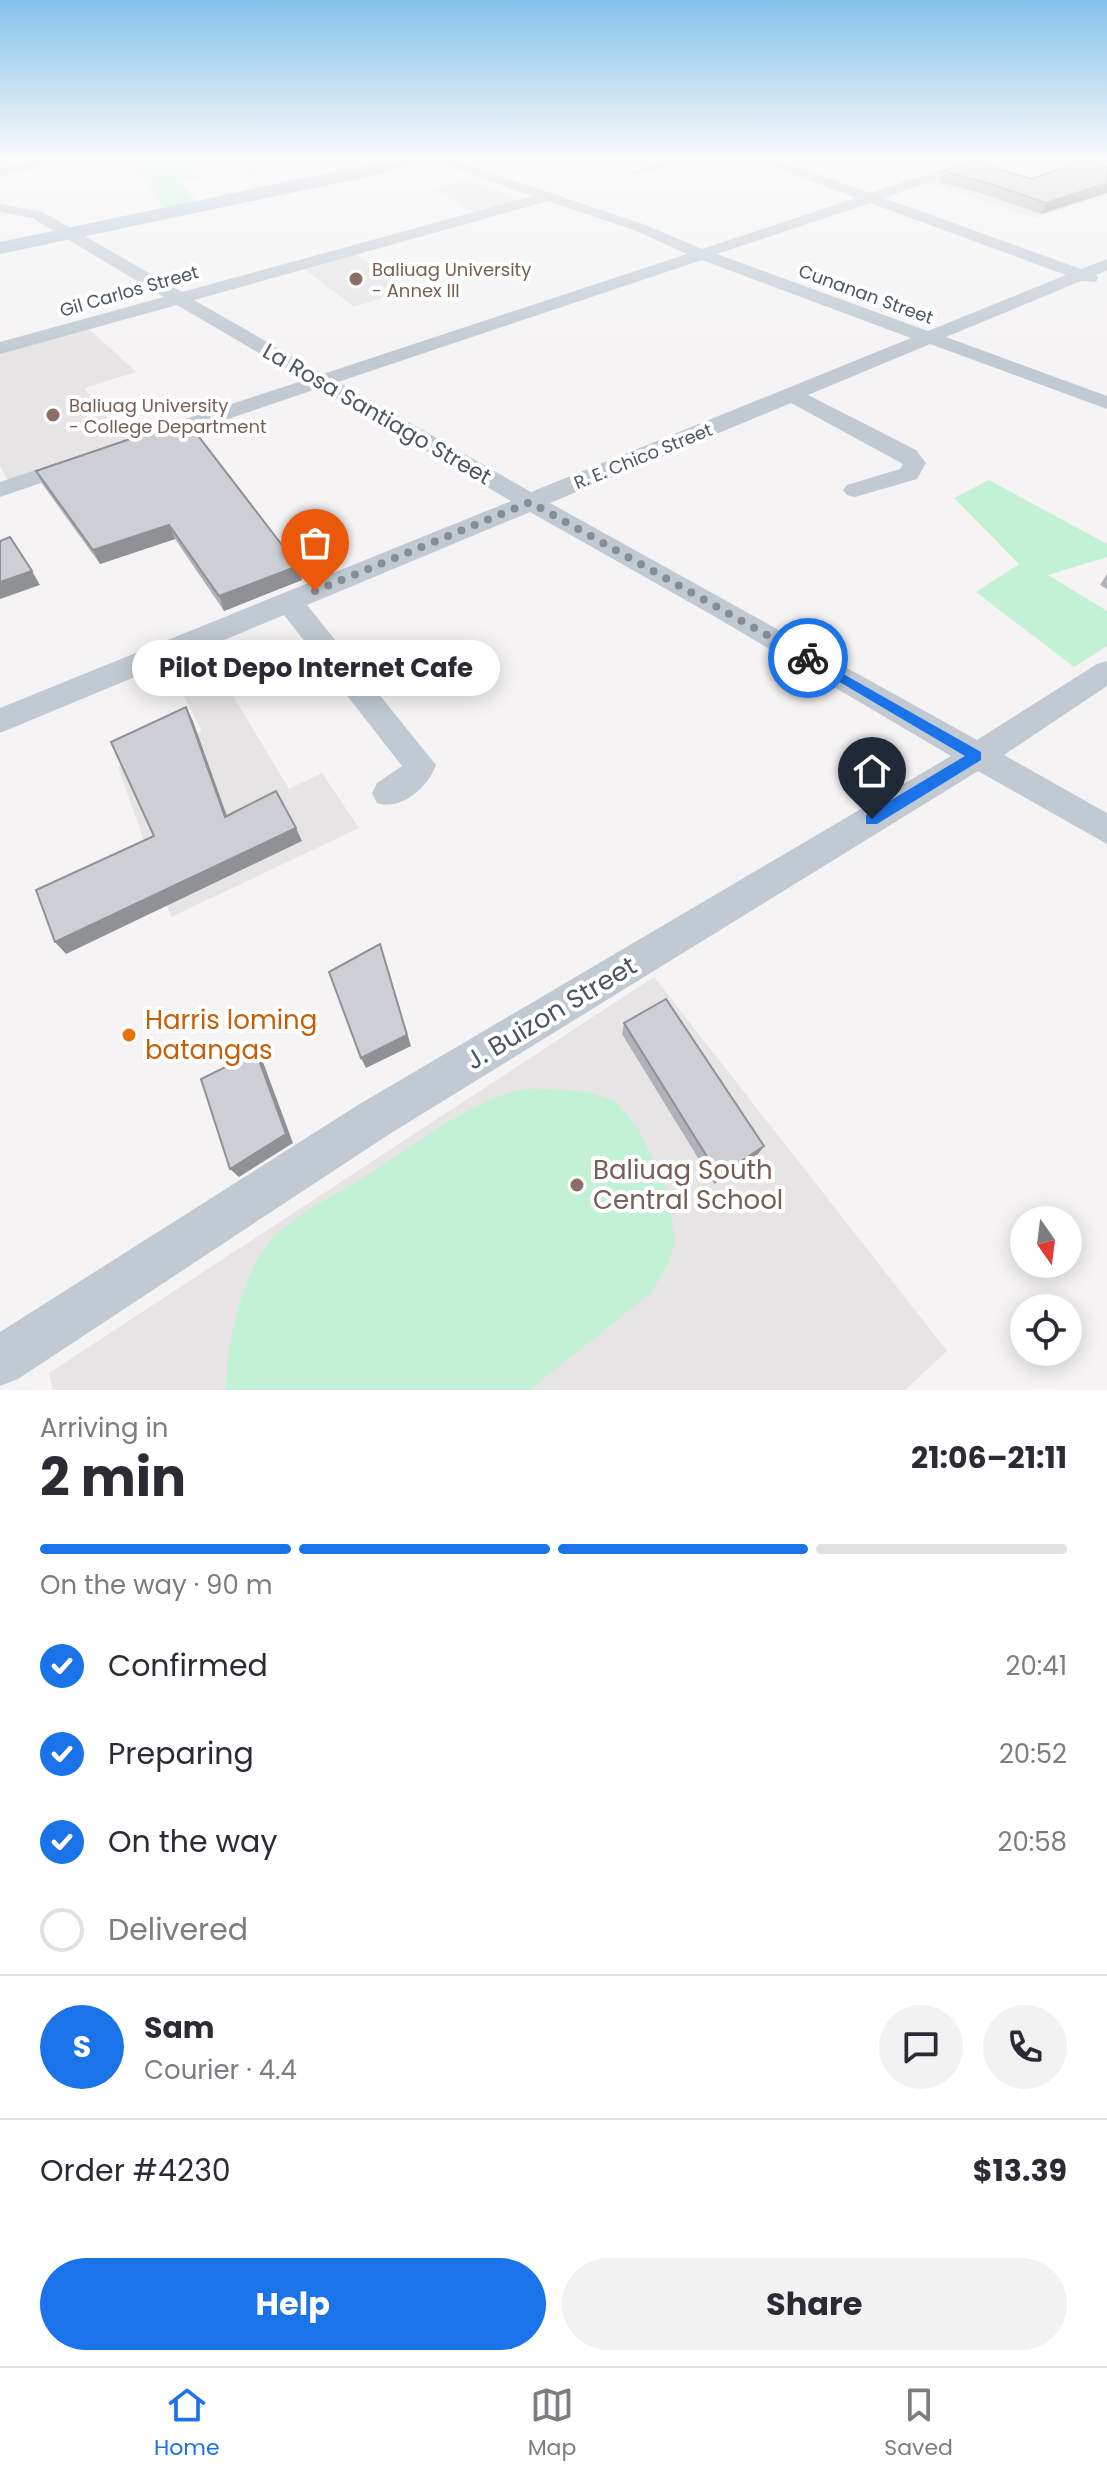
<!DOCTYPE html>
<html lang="en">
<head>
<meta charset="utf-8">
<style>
	:root { --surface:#fff; --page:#f2f2f3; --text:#2b2b33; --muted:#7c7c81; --line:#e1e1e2; --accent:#1a73e8 }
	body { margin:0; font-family:Poppins,sans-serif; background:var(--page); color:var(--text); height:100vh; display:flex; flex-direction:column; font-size:30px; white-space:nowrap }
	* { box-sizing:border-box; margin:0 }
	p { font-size:26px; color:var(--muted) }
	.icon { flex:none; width:44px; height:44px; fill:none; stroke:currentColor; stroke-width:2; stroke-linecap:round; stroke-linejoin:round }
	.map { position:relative; height:1390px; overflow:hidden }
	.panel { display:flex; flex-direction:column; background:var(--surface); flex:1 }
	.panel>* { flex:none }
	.needle { width:52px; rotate:166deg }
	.tools { position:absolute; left:1010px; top:1206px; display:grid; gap:16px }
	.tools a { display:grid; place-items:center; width:72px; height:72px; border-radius:50%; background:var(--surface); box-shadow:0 4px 20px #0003; font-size:40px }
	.pin { position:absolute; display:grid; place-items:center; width:68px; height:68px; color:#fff; margin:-82px -34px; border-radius:50% 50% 50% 0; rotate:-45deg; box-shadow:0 0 8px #0007 }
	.pin .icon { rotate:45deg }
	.courier { position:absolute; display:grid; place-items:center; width:80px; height:80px; margin:-40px; border:6px solid #1a73e8; border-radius:50%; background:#fff; color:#222; box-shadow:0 2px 10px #0007 }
	.bubble { position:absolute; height:56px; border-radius:28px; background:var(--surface); box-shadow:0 4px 20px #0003; font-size:26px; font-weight:700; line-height:56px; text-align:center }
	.summary em { font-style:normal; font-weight:700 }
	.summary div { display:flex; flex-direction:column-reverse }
	.summary { display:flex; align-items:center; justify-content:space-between; height:136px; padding:0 40px }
	h1 { font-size:52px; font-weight:700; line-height:60px }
	.bar { display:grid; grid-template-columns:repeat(4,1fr); gap:12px 8px; align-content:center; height:96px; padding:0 40px }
	.bar i { height:10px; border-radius:6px; background:var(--line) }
	.bar .active { background:var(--accent) }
	.bar p { grid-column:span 4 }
	.line { display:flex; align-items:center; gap:20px; padding:0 40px; border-top:2px solid var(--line) }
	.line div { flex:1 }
	.round { display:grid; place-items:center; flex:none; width:84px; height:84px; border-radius:42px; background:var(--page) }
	ol { padding:0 40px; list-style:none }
	li { display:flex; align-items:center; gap:24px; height:88px }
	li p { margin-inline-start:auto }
	li .icon { padding:8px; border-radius:50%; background:var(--accent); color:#fff; stroke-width:4 }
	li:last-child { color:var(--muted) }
	li i { width:44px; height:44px; border:4px solid var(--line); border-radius:50% }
	.action { display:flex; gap:16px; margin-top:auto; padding:16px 40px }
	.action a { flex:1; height:92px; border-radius:48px; background:var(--accent); color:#fff; font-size:32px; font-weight:700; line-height:92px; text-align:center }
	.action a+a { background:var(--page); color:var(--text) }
	.dock { display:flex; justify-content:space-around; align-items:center; height:112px; border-top:2px solid var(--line); background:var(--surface); font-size:22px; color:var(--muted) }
	.dock a { display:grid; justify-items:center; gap:4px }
	.dock .active { color:var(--accent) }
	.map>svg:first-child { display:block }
	.education { fill:#e6e4e5 }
	.green { fill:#c3f1d5 }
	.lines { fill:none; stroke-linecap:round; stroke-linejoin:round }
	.minor { fill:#c1cad2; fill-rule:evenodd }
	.major { fill:#b3c2d1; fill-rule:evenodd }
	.wall { fill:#b0b2b7 }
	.shaded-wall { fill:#909195 }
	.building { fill:#cdcfd5; stroke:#909195; stroke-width:2 }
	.route { fill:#1a73e8 }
	.done { stroke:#868d94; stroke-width:8; stroke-dasharray:0 14.4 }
	.education-dot { fill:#8d6e63; stroke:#fff; stroke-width:3 }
	.food-dot { fill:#e8710a; stroke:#fff; stroke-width:3 }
	.labels { text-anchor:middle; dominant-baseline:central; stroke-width:8; stroke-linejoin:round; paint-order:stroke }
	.far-education-label { font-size:18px; fill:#785e54; stroke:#fff; text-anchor:start }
	.far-street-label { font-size:18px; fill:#4a5661; stroke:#fff }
	.street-label { font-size:22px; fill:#4a5661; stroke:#fff }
	.near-street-label { font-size:26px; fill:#4a5661; stroke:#fff }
	.near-food-label { font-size:26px; fill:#c56008; stroke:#fff; text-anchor:start }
	.near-education-label { font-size:26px; fill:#785e54; stroke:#fff; text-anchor:start }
</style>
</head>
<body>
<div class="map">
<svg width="1107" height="1390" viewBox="0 0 1107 1390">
	<rect width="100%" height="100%" fill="#f5f3f3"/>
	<path class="education" d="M961 167 1021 187 1107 173V195L1034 218 922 181Z
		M466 179 524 201 478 214 432 189Z
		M355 254 409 289 354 307 304 269Z
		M88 328 136 372 84 388 129 443 9 483 0 466V351Z
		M203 646 289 789 322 773 359 828 171 917 118 767 202 731 166 662Z
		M654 977 947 1351 905 1390H53L49 1373Z"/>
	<path class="green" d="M141 157H180L200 178 180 182 197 202 165 209 130 159Z
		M207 157H326L249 174 236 167 221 171Z
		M989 480 1107 544V557L1048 575 1107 611V646L1074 667 976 592 1019 564 954 498Z
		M550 1089 588 1092 615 1101 639 1130 668 1192 675 1243 667 1266 651 1293 529 1390H226C225 1352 242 1275 267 1245 291 1215 334 1196 366 1176 411 1148 468 1102 520 1090 529 1088 541 1089 550 1089Z"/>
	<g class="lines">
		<path class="minor" d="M55 157 62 161 60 164 0 175V167Z
			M423 157H443L646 225 702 249 856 198 749 157H769L870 193 981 157H1001L884 198 1081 269 1107 259V270L1096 275 1098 278 1096 282 1081 281 946 337 1107 396V409L930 344 808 395 916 450 926 463 917 479 855 497 847 495 843 490 847 485 900 469 903 464 791 403 550 503 977 740 1097 664 1107 661V686L1004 755 1107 813V844L978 771 388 1135 18 1379 0 1386V1332L358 1105 951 756 712 615 530 512 307 605 436 765C428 787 402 811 377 803L372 793 377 783 402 766 284 615 0 733V708L511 501 319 388 161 442H145L142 437 145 432 305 380 177 305 0 354V342L164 297 32 218 0 212V204L43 212 182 292 533 196ZM548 201 636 231 687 254 323 374 194 300ZM870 203 1066 275 928 331 717 254ZM702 260 911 338 531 492 338 382Z
			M676 157H698L636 176 629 172Z
			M1049 157H1071L1107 168V176Z
			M77 456 85 458 88 463 85 468 0 497V482Z"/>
		<path class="major" d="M404 157H430L428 160 372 176 0 254V242Z"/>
	</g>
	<path class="wall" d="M1084 160 1041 214 987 195 939 182 942 171 1031 179Z
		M36 471 302 580 224 611 175 539 100 564 43 485Z
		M1107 574V589L1100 585Z
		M624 1023 764 1146 758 1154 714 1184 622 1034Z"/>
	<path class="shaded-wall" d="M1107 183V193L1041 214 1046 203Z
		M169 525 175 539 100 564 93 550Z
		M298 566 302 580 224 611 219 596Z
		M32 571 40 585 0 599V582Z
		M186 707 193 721 232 830 225 817Z
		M296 828 302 841 66 954 55 942Z
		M380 944 411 1046 366 1068 361 1058Z
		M256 1052 263 1062 293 1143 239 1177 230 1169Z
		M764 1146 758 1154 714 1184 719 1176Z"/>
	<path class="building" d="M1084 160 1107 167V183L1046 203 991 184 942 171 973 161 1031 179Z
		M186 420 298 566 219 596 169 525 93 550 36 471Z
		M10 537 32 571 0 582V541Z
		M186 707 225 817 276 791 296 828 55 942 36 890 154 836 111 742Z
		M380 944 407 1035 361 1058 329 972Z
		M666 999 764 1146 719 1176 624 1023Z
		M256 1052 286 1134 230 1169 201 1079Z"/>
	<linearGradient id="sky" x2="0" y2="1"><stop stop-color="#85c3ea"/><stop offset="0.45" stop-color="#fafafa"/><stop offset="1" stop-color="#fafafa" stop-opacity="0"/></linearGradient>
	<rect width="1107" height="352" fill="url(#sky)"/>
	<path class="route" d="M808 654 981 752V760L877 824H866V815L965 756 804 661V655Z"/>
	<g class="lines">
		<path class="done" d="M315 591 530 502 808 658"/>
	</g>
	<g class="education-dot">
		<circle cx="356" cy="279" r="8"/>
		<circle cx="53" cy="415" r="8"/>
		<circle cx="577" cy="1185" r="8"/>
	</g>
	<circle class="food-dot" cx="129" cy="1035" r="8"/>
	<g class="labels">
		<g class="far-education-label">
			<text x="372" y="269">Baliuag University<tspan x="372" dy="21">- Annex III</tspan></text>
			<text x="69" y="405">Baliuag University<tspan x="69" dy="21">- College Department</tspan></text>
		</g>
		<g class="far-street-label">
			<text transform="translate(129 291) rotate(-16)">Gil Carlos Street</text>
			<text transform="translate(866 294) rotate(20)">Cunanan Street</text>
			<text transform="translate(643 456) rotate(-22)">R. E. Chico Street</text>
		</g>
		<g class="street-label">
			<text transform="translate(377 414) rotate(30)">La Rosa Santiago Street</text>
		</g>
		<g class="near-street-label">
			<text transform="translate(551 1013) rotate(-31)">J. Buizon Street</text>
		</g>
		<g class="near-food-label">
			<text x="145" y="1020">Harris loming<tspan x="145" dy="30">batangas</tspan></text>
		</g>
		<g class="near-education-label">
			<text x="593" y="1170">Baliuag South<tspan x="593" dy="30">Central School</tspan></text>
		</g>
	</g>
</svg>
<div class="tools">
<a><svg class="needle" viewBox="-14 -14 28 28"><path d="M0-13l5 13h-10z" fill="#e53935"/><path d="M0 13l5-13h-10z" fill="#7c7c81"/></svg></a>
<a><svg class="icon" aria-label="locate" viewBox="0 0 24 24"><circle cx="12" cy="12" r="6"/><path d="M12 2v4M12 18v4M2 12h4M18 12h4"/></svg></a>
</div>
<div class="pin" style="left:315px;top:591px;background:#ea580c"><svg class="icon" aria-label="bag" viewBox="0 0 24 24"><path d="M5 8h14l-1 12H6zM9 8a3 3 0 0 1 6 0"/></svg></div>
<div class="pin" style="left:872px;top:819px;background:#1f2937"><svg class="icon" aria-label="home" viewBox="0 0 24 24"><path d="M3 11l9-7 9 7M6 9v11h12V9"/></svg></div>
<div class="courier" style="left:808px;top:658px"><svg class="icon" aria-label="bike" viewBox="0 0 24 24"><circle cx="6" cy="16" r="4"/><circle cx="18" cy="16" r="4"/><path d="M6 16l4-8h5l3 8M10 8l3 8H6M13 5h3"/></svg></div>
<div class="bubble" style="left:132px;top:640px;width:368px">Pilot Depo Internet Cafe</div>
</div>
<section class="panel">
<div class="summary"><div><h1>2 min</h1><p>Arriving in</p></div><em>21:06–21:11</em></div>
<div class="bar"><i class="active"></i><i class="active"></i><i class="active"></i><i></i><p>On the way · 90 m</p></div>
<ol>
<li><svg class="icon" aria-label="check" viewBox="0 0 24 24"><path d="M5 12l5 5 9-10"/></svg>Confirmed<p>20:41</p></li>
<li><svg class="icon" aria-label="check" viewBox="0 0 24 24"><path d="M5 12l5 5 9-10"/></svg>Preparing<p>20:52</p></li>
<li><svg class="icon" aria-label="check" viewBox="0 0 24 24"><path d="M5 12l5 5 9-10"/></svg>On the way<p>20:58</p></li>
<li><i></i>Delivered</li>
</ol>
<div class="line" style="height:144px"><b class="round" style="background:var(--accent);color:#fff">S</b><div><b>Sam</b><p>Courier · 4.4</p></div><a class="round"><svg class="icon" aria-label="chat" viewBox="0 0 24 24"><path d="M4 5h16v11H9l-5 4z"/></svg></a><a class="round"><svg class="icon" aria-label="phone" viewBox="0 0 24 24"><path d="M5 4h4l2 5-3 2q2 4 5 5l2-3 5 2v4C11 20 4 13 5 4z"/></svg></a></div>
<div class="line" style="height:104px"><div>Order #4230</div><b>$13.39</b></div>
<div class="action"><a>Help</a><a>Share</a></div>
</section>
<nav class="dock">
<a class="active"><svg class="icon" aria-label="home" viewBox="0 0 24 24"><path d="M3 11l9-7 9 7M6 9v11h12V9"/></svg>Home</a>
<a><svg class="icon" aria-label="map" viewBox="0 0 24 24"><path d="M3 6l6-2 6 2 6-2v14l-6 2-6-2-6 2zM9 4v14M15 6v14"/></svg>Map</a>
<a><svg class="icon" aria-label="saved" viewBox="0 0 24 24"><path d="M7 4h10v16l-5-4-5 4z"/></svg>Saved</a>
</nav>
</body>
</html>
